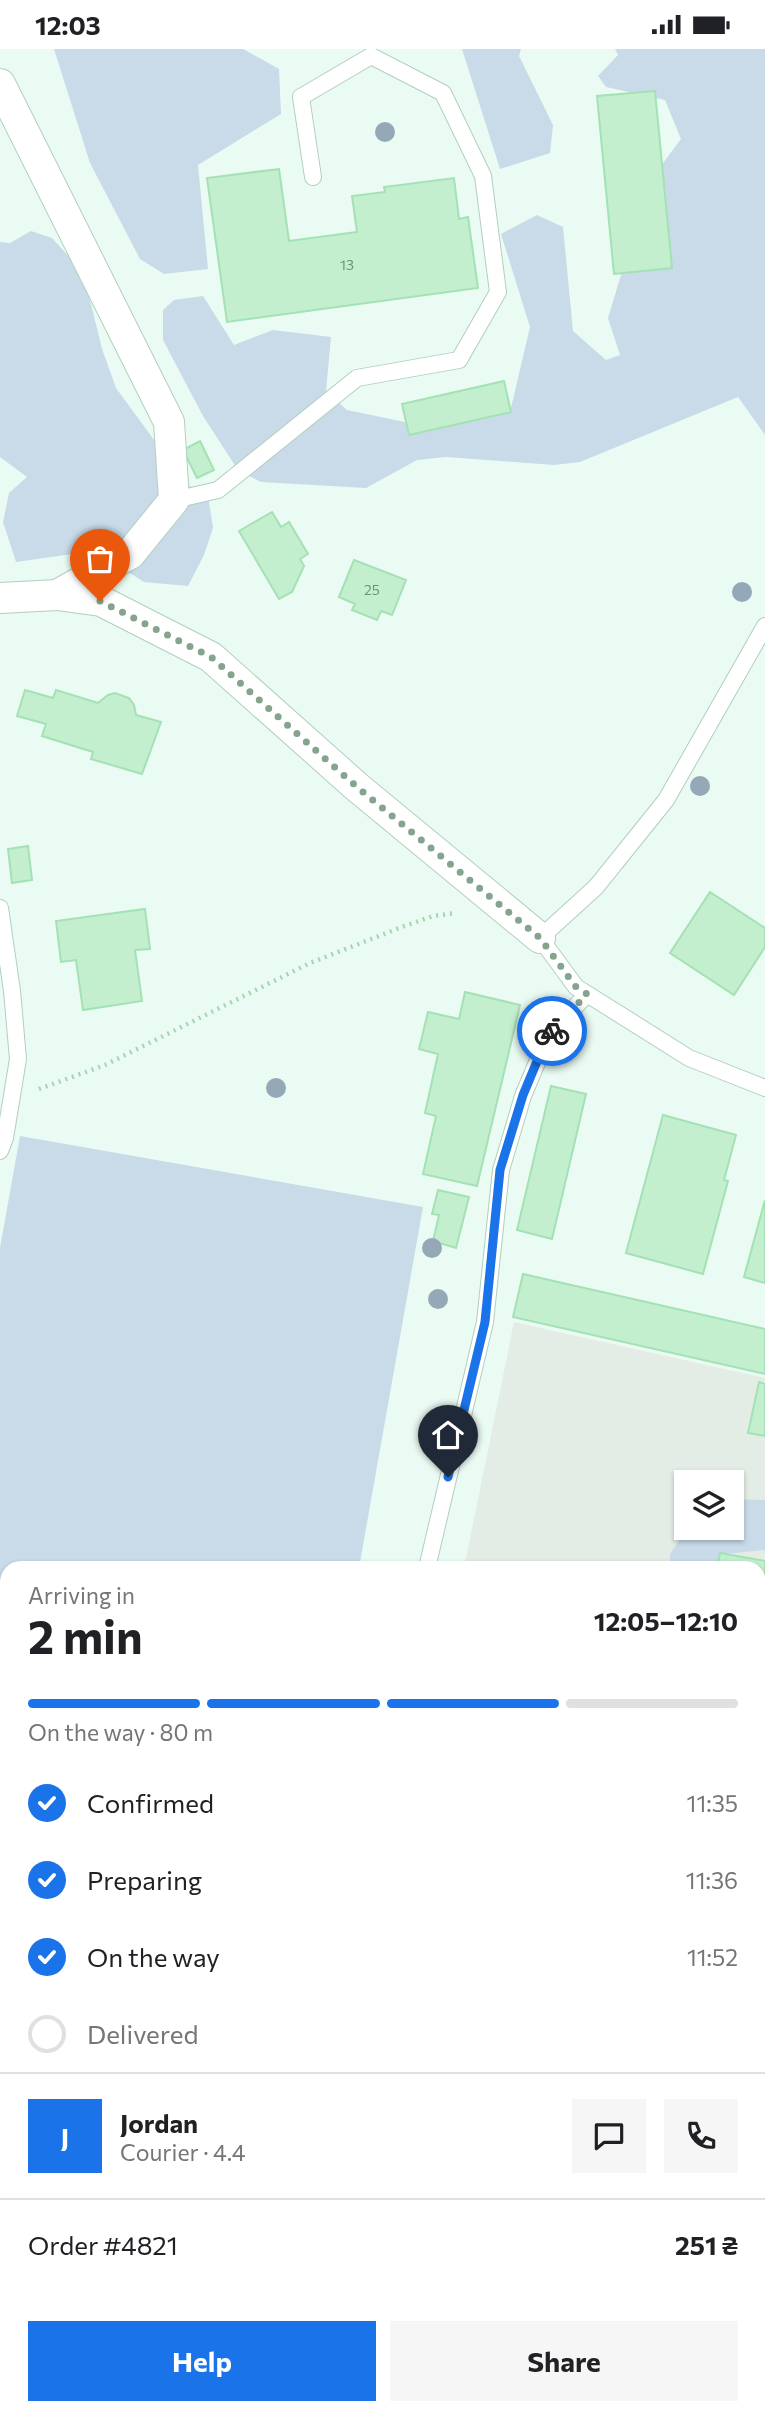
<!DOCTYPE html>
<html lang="en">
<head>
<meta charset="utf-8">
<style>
	:root { --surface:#fff; --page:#f6f6f6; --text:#202124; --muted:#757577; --line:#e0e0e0; --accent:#1a73e8 }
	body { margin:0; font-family:Commissioner,sans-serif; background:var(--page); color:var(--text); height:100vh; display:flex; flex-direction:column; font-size:26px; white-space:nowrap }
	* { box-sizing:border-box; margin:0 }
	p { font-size:23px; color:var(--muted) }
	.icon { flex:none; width:38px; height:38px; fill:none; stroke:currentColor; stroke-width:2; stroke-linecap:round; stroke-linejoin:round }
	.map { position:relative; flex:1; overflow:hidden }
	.details { position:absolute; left:0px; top:1512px; width:766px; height:854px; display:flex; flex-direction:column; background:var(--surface); border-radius:21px 21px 0 0; box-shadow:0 2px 5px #0004 }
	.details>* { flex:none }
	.fabs { position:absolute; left:674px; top:1421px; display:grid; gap:14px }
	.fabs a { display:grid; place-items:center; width:70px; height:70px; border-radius:0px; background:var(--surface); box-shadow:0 2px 5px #0004; font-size:35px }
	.pin { position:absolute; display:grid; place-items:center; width:60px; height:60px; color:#fff; margin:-72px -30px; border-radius:50% 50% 50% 0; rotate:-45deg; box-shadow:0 0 7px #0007 }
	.pin .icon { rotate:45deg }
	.courier { position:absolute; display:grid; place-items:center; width:70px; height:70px; margin:-35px; border:5px solid #1a73e8; border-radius:50%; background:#fff; color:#222; box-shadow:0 2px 9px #0007 }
	.headline em { font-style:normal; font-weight:700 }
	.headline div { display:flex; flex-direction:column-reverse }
	.headline { display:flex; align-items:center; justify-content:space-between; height:119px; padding:0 28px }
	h1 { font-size:46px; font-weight:700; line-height:52px }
	.bar { display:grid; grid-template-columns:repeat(4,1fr); gap:10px 7px; align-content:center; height:84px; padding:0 28px }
	.bar i { height:9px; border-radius:5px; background:var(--line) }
	.bar .on { background:var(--accent) }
	.bar p { grid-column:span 4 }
	.line { display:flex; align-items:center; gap:18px; padding:0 28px; border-top:2px solid var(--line) }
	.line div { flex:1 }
	.round { display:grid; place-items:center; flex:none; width:74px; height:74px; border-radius:0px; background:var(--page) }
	ol { padding:0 28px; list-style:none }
	li { display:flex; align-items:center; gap:21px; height:77px }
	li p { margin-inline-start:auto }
	li .icon { padding:7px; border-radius:50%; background:var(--accent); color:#fff; stroke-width:4 }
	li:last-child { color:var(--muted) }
	li i { width:38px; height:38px; border:4px solid var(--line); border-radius:50% }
	.primary-button { display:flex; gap:14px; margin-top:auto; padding:14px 28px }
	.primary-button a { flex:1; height:80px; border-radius:0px; background:var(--accent); color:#fff; font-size:28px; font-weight:700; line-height:80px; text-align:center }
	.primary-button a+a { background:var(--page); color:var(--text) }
	.status { display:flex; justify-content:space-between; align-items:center; height:49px; padding:0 35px; background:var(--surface); direction:ltr }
	.status svg { height:19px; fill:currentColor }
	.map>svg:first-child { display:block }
	.industrial { fill:#e3ede6; fill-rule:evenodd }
	.green { fill:#c9dae9 }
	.building { fill:#c3efcf; stroke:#a4e1b4; stroke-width:2 }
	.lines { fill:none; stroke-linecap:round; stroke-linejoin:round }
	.service-casing { stroke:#b2cfbc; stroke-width:18 }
	.minor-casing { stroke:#b2cfbc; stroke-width:32 }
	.path { stroke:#a6d5b2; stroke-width:4.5; stroke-dasharray:2 5; stroke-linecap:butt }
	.service { stroke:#fff; stroke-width:16 }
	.minor { stroke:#fff; stroke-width:30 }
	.tree { fill:#94a8b7 }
	.done { stroke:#85a48e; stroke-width:7; stroke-dasharray:0 12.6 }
	.route { stroke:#1a73e8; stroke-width:9 }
	.labels { text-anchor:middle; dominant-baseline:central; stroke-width:5; stroke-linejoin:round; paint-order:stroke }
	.number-label { font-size:14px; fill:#6b9476 }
</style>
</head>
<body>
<div class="status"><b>12:03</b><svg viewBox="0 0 49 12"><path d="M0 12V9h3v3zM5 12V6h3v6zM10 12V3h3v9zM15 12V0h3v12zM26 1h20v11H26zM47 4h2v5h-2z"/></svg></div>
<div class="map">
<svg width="765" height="2366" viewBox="0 0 765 2366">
	<rect width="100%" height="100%" fill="#eafbf3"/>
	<path class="industrial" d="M514 1273 765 1329V2366H379L380 2359H760V1519H464ZM686 1433H732V1479H686Z"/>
	<path class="green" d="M54 0H243L279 20 281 65 198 116 208 220 164 225 140 210 90 114Z
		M462 0H521L519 7 553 76 550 104 500 120Z
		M615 0H765V386L738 348 580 413 554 416 446 408 417 411 366 439 261 433 238 421 203 367 163 291V261L174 251 203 247 234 296 273 281 331 288 326 342 347 361 438 380 510 363 530 278 501 185 537 166 563 178 573 282 606 311 620 306 608 269 624 216 642 142 681 90 665 51 606 38 598 27 618 6Z
		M31 182 52 189 83 223 102 300 116 339 184 432 209 453 213 479 204 506 188 537 144 533 103 507 72 505 16 513 3 473 9 444 27 428 0 408V193L10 194Z
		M20 1087 423 1158 359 1519H7V1702L0 1701V1199Z
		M732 1450 765 1451V1501L725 1505 721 1519H670V1505L688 1479H732Z
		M760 1941 765 1942V1986L760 1983Z
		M760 2069H765V2108L760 2107Z
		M760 2143 765 2144V2258L760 2263Z
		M190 2359H275L311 2366H189Z
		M418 2359H465L491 2366H417Z
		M524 2359H644L639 2363 537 2366Z"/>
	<path class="building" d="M655 42 672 219 614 225 597 47Z
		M279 120 289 192 357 183 352 147 385 143 384 138 454 129 459 170 468 168 478 239 227 273 207 129Z
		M504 332 511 363 409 386 402 355Z
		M200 392 214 421 197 429 183 401Z
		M272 463 281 478 289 473 308 505 300 510 304 517 292 543 279 550 239 482Z
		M354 511 406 531 392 566 381 562 377 571 352 561 355 555 339 548Z
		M25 641 53 649 56 641 98 654 108 646 115 644 129 649 134 656 136 666 161 673 142 725 91 710 93 703 42 687 46 675 17 667Z
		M28 797 32 831 12 834 8 800Z
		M710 843 765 879V898L734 946 670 904Z
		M145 860 150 900 135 901 142 952 83 961 76 911 61 913 56 872Z
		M465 943 520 956 477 1137 423 1125 436 1067 425 1064 438 1005 419 1000 428 963 459 970Z
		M551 1037 586 1045 552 1190 517 1181Z
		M663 1066 736 1086 724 1131 728 1132 703 1225 626 1204Z
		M438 1141 469 1148 456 1199 433 1192 439 1166 432 1165Z
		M765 1151V1234L744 1228Z
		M523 1225 765 1280V1325L513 1268Z
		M759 1333 765 1335V1387L748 1384Z
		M720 1504 765 1512V1660L760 1659V1519H717Z
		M760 1709 765 1710V1857L760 1856Z
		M0 1847 6 1848 0 1876Z
		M0 2162 7 2164V2261L0 2260Z
		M760 2306 765 2307V2366H717L718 2359H760Z"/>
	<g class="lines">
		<g class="service-casing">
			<path id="service" d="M174 451 218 441 357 329 459 311 498 243 483 127 443 44 371 7 301 48 313 128
				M765 577 666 751 596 838 540 889 576 938 689 1009 765 1039
				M0 859 12 942 18 1010 5 1089 0 1102
				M427 1519 485 1273 501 1121 523 1047 548 987 587 945
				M760 1919 765 1920
				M57 2366 59 2359"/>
		</g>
		<g class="minor-casing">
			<path id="minor" d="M0 35 169 373 174 451 130 505 57 546
				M0 549 57 546 101 552 211 608 357 738 540 889
				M0 1768 7 1769"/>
		</g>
		<path class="path" d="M39 1040 105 1016 310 914 402 878 433 867 456 864
			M0 1727 7 1729
			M760 2060 765 2061"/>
		<use href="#service" class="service"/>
		<use href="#minor" class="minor"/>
	</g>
	<g class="tree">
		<circle cx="385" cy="83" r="10"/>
		<circle cx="742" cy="543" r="10"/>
		<circle cx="700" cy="737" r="10"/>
		<circle cx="276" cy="1039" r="10"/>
		<circle cx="432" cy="1199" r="10"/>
		<circle cx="438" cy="1250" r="10"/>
	</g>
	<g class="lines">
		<path class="done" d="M100 552 211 608 357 738 540 889 576 938 587 945 552 982"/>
		<path class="route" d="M448 1428 485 1273 500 1121 523 1046 548 986 552 982"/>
	</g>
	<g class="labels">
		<g class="number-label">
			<text x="347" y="215">13</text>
			<text x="372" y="540">25</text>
		</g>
	</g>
</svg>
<div class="fabs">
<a><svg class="icon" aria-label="layers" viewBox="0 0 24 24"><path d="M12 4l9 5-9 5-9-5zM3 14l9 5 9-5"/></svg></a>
</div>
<div class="pin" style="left:100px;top:552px;background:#ea580c"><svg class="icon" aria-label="bag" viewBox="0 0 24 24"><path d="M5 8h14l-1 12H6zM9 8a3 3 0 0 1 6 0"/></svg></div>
<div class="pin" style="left:448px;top:1428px;background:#1f2937"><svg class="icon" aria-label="home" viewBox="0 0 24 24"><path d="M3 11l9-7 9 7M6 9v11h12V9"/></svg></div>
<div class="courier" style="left:552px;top:982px"><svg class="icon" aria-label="bike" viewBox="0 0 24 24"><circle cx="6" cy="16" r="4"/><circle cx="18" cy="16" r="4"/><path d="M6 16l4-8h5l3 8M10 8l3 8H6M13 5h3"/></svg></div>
<section class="details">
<div class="headline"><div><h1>2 min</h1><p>Arriving in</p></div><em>12:05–12:10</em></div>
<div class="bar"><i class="on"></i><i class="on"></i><i class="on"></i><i></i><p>On the way · 80 m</p></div>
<ol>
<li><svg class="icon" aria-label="check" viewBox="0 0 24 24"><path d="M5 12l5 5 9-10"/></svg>Confirmed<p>11:35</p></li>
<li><svg class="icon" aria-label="check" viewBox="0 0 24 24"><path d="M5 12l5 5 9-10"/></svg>Preparing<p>11:36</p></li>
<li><svg class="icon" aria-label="check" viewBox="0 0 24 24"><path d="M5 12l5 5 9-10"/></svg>On the way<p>11:52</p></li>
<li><i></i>Delivered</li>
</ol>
<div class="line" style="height:126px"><b class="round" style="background:var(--accent);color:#fff">J</b><div><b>Jordan</b><p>Courier · 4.4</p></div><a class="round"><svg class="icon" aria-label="chat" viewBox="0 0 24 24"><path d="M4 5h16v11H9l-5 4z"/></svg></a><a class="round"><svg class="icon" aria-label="phone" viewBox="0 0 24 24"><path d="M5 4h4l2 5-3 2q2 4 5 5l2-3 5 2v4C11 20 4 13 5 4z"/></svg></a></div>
<div class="line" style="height:91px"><div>Order #4821</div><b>251 ₴</b></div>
<div class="primary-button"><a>Help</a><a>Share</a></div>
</section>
</div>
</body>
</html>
